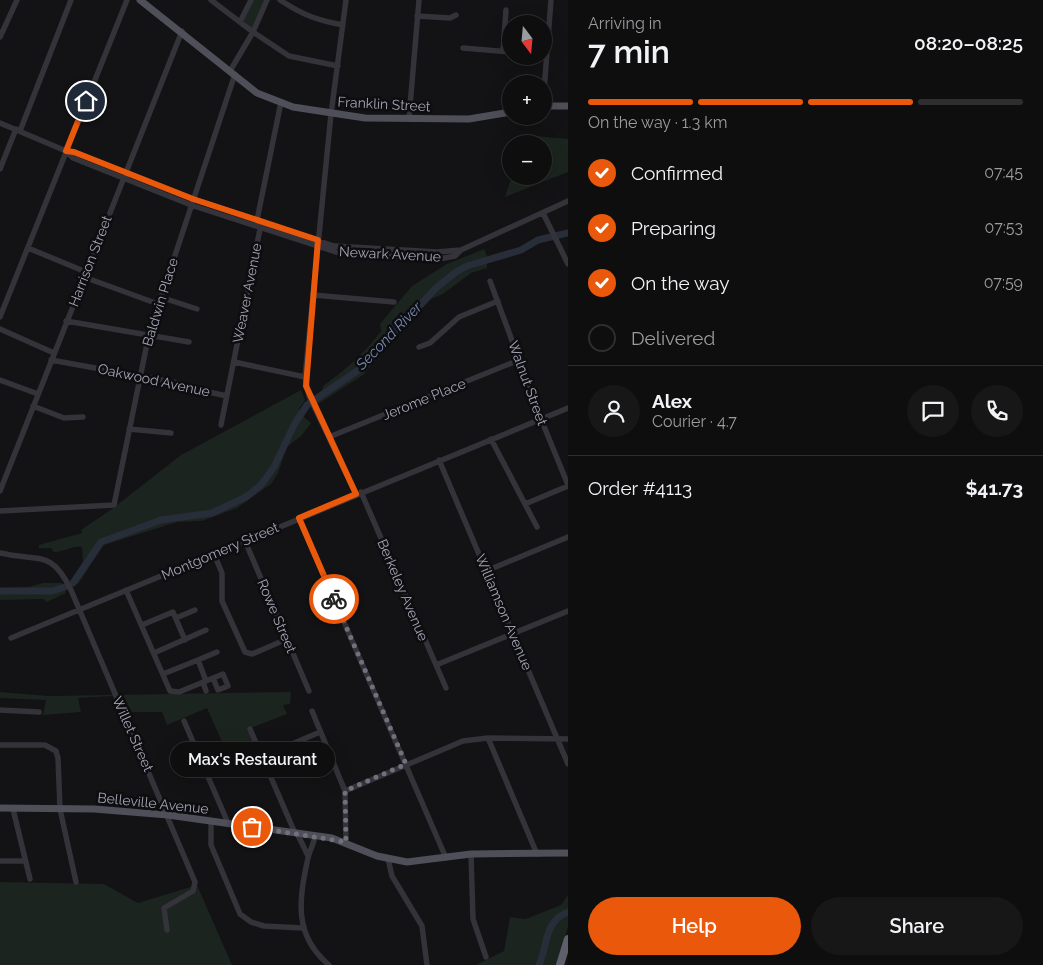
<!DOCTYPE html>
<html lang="en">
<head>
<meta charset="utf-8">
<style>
	:root { --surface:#0e0e0f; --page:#171718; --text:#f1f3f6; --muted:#9b9c9e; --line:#2e2e2f; --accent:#ea580c }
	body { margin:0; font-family:Raleway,sans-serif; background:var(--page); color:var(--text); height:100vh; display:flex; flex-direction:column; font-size:19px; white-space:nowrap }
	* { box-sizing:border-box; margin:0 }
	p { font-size:16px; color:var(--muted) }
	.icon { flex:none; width:28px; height:28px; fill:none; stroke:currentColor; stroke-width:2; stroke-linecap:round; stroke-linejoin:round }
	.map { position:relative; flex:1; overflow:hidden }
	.details { display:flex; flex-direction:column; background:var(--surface); width:475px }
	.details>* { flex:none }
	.needle { width:32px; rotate:164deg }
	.buttons { position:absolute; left:502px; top:15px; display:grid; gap:10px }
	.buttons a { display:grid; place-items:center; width:50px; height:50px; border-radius:50%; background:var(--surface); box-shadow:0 5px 20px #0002,0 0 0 1px var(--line); font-size:25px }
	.pin { position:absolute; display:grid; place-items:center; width:42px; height:42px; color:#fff; margin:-21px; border:2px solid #fff; border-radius:50%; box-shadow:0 1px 5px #0007 }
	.courier { position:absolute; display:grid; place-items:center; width:50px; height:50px; margin:-25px; border:4px solid #ea580c; border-radius:50%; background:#fff; color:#222; box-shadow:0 1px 6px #0007 }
	.bubble { position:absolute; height:35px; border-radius:18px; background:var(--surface); box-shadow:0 5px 20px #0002,0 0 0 1px var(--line); font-size:16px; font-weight:600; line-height:35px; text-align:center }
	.summary em { font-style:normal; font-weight:600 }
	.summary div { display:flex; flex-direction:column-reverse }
	.summary { display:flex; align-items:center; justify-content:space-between; height:85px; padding:0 20px }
	h1 { font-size:32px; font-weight:600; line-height:38px }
	.bar { display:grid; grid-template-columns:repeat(4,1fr); gap:8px 5px; align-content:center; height:60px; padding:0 20px }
	.bar i { height:6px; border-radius:4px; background:var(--line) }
	.bar .selected { background:var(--accent) }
	.bar p { grid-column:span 4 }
	.line { display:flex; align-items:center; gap:12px; padding:0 20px; border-top:1px solid var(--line) }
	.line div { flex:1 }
	.round { display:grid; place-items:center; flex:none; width:52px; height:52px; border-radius:26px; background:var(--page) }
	ol { padding:0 20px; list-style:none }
	li { display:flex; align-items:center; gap:15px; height:55px }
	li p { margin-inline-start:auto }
	li .icon { padding:5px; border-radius:50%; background:var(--accent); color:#fff; stroke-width:4 }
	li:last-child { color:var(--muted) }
	li i { width:28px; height:28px; border:2px solid var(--line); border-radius:50% }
	.primary-button { display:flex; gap:10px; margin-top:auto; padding:10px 20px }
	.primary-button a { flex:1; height:58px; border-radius:30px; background:var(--accent); color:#fff; font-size:20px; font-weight:600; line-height:58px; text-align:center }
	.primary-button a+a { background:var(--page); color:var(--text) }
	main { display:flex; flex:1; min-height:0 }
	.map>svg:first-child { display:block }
	.green { fill:#1c241f }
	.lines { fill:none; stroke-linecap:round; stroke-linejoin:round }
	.river { stroke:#272d39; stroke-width:7 }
	.minor { stroke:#333339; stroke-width:5.5 }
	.major { stroke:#4f4f59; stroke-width:7 }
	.highway { stroke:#5e5f6b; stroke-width:8 }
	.done { stroke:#70717d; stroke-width:5; stroke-dasharray:0 9 }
	.route { stroke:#ea580c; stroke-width:6 }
	.labels { text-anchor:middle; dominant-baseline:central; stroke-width:5; stroke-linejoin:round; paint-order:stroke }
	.street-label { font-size:14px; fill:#a2a4b6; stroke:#0e0d0f }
	.water-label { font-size:15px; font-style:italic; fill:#7689b4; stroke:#0e0d0f }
</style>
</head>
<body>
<main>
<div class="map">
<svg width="568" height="965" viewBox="0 0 568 965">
	<rect width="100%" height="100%" fill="#131214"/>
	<path class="green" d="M253 0H264L252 29 243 20Z
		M535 136 568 139V172L505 197 512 176H544V144H525Z
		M484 249 487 256V268L471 273 443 294 431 299 405 325 363 375 318 404 314 396 322 391 323 386C346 369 364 354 381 331L380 324 412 286 447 264Z
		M301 390 305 400 299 409 304 417 311 423 302 435 287 447 278 473 271 484 237 508 202 521 177 522 104 545 78 584 74 585 71 580 83 562 82 547C72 545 64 552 54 552L51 548H39V545L82 533 81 530 112 509 181 455Z
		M43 583H62L66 593 47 602 43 599 0 600V588L29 587Z
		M0 692 48 696 291 692 290 704 283 705 287 714 248 729 253 742 227 753 207 708 167 725 162 712H123L113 696 78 698 81 712 43 715 46 700 0 698Z
		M0 882 104 884 138 903 197 885 232 965H0Z
		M568 895V927L557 965H476L504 951 510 917 526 919 561 905Z"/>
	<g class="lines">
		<path class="river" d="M73 583 101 542 161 520 212 513 246 497 261 485 274 467 295 423 307 405 360 369 436 288 456 272 467 266 521 250 538 240 568 233
			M0 591H52L65 587
			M539 965C548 945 544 921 568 912"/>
		<path class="minor" d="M211 0 253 32 289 56 338 66
			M280 0C303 15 316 20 343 25
			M346 0 331 114 305 377 309 396 356 494
			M417 16 450 18 456 15
			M240 22 251 0
			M0 37 17 0
			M463 48 511 52
			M503 51 506 10
			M230 71 253 32 267 0
			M544 91 551 0
			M409 118 419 0
			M0 123 66 151 73 158 191 205 339 253 439 259 455 256 461 250 568 201
			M20 131 71 0
			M66 151 74 152 193 199 334 246 437 252 461 250
			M0 169 16 129
			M543 213 568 264
			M28 248 86 272
			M84 277 158 304
			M490 281 541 419 568 485
			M313 295 394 302
			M160 297 197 309
			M0 317 127 0
			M66 321 189 342
			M0 329 54 353
			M419 347 430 343 459 317 498 301
			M51 360 178 383 185 387 227 396
			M234 362 305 377
			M0 380 38 394
			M33 406 64 418 83 417
			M221 425 260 229 257 220 281 102
			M129 429 171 433
			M329 437 519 360
			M491 439 537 527
			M439 460 568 764
			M0 491 182 31
			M361 492 446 688
			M525 504 568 486
			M0 511 114 505 149 334 235 74
			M299 518 446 858
			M245 541 309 691
			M0 553C40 562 51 549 71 590L195 882 193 891 164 908 167 930
			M214 554 222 573V601L245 652 252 654 287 639
			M486 571 568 537
			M126 590 170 691 179 692 223 674 228 686 218 690 213 678
			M176 618 195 610
			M142 625 173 612 185 640
			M11 638 568 408
			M154 653 206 630
			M198 660 217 652
			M436 665 568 611
			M163 674 198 660 206 681
			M203 682 206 691
			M0 710 39 712
			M312 711 345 791 346 842
			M184 721 228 823
			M250 729 295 833
			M488 738 537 854
			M0 745H45L56 751 58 758 60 809 76 882
			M262 757 320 732
			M345 791 463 741 488 738 568 739
			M13 809 30 879
			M211 821V845L240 914 251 922 264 926 302 928
			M297 833 308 856
			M315 836C314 843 310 850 308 858 299 899 293 935 329 965
			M471 854 473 919 486 957
			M388 859 392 876 422 926 427 965
			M0 861H25"/>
		<path class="major" d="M140 0 257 93 293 107 365 118 469 119 511 112
			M544 106H568
			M0 808 94 809 168 815 332 838 377 856 407 862 471 854 568 853"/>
		<path class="highway" d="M560 965 568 939"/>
	</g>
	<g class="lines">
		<path class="done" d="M252 827 346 842 345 791 406 764 334 599"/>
		<path class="route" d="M86 101 66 151 74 152 193 199 318 240 306 386 356 494 299 518 334 599"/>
	</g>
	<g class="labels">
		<g class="street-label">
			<text transform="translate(384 104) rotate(3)">Franklin Street</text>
			<text transform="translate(390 254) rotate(3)">Newark Avenue</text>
			<text transform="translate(90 261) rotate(-69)">Harrison Street</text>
			<text transform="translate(247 293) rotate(-79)">Weaver Avenue</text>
			<text transform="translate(160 302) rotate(-73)">Baldwin Place</text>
			<text transform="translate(154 380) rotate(12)">Oakwood Avenue</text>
			<text transform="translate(528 383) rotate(70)">Walnut Street</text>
			<text transform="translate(424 399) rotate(-22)">Jerome Place</text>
			<text transform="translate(220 551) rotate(-23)">Montgomery Street</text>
			<text transform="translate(403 590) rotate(67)">Berkeley Avenue</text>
			<text transform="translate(504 612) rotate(67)">Williamson Avenue</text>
			<text transform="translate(277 616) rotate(67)">Rowe Street</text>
			<text transform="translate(133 734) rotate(66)">Willet Street</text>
			<text transform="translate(153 803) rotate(6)">Belleville Avenue</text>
		</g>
		<g class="water-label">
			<text transform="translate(389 336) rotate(-46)">Second River</text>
		</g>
	</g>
</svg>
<div class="buttons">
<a><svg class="needle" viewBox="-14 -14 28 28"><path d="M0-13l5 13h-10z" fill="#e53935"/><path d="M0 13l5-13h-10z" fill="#9b9c9e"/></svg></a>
<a>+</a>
<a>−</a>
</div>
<div class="pin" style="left:252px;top:827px;background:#ea580c"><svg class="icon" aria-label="bag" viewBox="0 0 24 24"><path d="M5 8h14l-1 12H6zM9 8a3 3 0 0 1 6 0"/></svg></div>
<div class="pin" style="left:86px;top:101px;background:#1f2937"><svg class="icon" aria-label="home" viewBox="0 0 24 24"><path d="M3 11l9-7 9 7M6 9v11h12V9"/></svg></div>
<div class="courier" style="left:334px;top:599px"><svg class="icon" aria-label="bike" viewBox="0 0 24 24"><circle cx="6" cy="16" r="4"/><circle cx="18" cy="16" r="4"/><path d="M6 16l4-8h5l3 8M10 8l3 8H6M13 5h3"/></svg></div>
<div class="bubble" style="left:170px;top:742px;width:165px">Max's Restaurant</div>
</div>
<section class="details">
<div class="summary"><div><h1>7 min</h1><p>Arriving in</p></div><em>08:20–08:25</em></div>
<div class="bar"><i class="selected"></i><i class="selected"></i><i class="selected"></i><i></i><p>On the way · 1.3 km</p></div>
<ol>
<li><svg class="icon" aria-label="check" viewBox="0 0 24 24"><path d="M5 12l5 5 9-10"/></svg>Confirmed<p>07:45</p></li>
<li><svg class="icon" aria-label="check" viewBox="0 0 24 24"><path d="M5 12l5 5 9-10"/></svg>Preparing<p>07:53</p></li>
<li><svg class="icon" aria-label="check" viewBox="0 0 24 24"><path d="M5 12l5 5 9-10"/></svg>On the way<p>07:59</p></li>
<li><i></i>Delivered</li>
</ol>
<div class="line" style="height:90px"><a class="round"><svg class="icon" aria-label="person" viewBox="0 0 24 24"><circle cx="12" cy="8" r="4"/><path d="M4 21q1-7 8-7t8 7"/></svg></a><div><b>Alex</b><p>Courier · 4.7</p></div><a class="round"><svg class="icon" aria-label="chat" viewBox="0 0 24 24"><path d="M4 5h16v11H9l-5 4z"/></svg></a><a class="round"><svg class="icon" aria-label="phone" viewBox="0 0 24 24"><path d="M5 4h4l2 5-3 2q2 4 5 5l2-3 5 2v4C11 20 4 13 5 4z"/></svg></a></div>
<div class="line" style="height:65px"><div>Order #4113</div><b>$41.73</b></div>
<div class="primary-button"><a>Help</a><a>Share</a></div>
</section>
</main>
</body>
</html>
